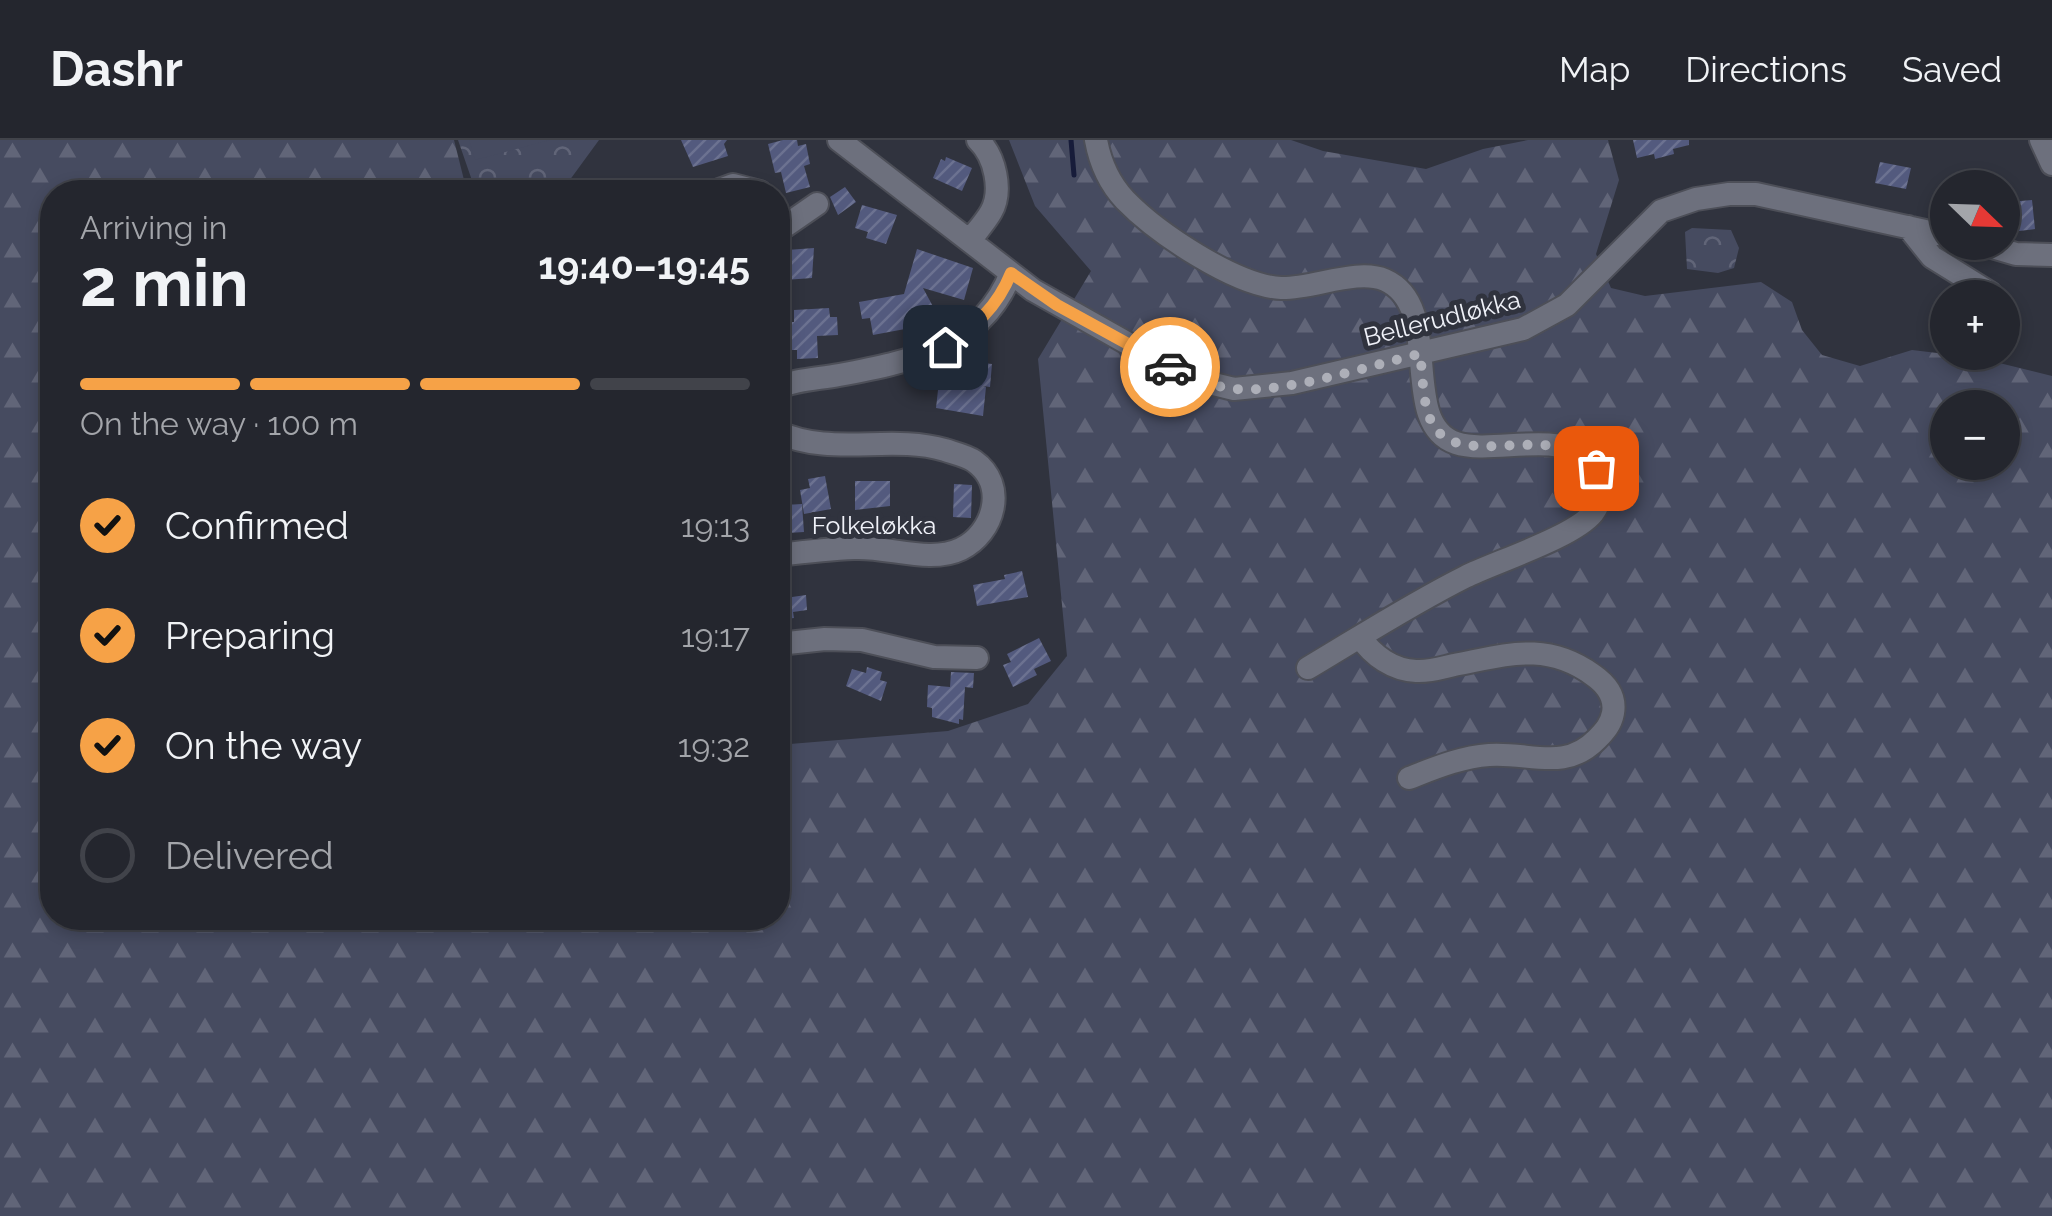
<!DOCTYPE html>
<html lang="en">
<head>
<meta charset="utf-8">
<style>
	:root { --surface:#24262e; --page:#30323a; --text:#f1f3f6; --muted:#a3a5aa; --line:#41434a; --accent:#f6a247 }
	body { margin:0; font-family:Raleway,sans-serif; background:var(--page); color:var(--text); height:100vh; display:flex; flex-direction:column; font-size:38px; white-space:nowrap }
	* { box-sizing:border-box; margin:0 }
	p { font-size:32px; color:var(--muted) }
	.icon { flex:none; width:55px; height:55px; fill:none; stroke:currentColor; stroke-width:2; stroke-linecap:round; stroke-linejoin:round }
	.map { position:relative; flex:1; overflow:hidden }
	.side { position:absolute; left:40px; top:40px; width:750px; height:750px; display:flex; flex-direction:column; background:var(--surface); border-radius:40px; box-shadow:0 5px 15px #0003,0 0 0 2px var(--line) }
	.side>* { flex:none }
	.needle { width:65px; rotate:113deg }
	.tools { position:absolute; left:1930px; top:30px; display:grid; gap:20px }
	.tools a { display:grid; place-items:center; width:90px; height:90px; border-radius:50%; background:var(--surface); box-shadow:0 5px 15px #0003,0 0 0 2px var(--line); font-size:50px }
	.pin { position:absolute; display:grid; place-items:center; width:85px; height:85px; color:#fff; margin:-42px; border-radius:20px; box-shadow:0 5px 15px #0006 }
	.courier { position:absolute; display:grid; place-items:center; width:100px; height:100px; margin:-50px; border:8px solid #f6a247; border-radius:50%; background:#fff; color:#222; box-shadow:0 2px 12px #0007 }
	.summary em { font-style:normal; font-weight:700 }
	.summary div { display:flex; flex-direction:column-reverse }
	.summary { display:flex; align-items:center; justify-content:space-between; height:170px; padding:0 40px }
	h1 { font-size:65px; font-weight:700; line-height:75px }
	.bar { display:grid; grid-template-columns:repeat(4,1fr); gap:15px 10px; align-content:center; height:120px; padding:0 40px }
	.bar i { height:12px; border-radius:8px; background:var(--line) }
	.bar .on { background:var(--accent) }
	.bar p { grid-column:span 4 }
	ol { padding:0 40px; list-style:none }
	li { display:flex; align-items:center; gap:30px; height:110px }
	li p { margin-inline-start:auto }
	li .icon { padding:10px; border-radius:50%; background:var(--accent); color:#111; stroke-width:4 }
	li:last-child { color:var(--muted) }
	li i { width:55px; height:55px; border:5px solid var(--line); border-radius:50% }
	header { display:flex; align-items:center; gap:60px; box-sizing:border-box; height:140px; padding:0 50px; background:var(--surface); border-bottom:2px solid var(--line) }
	header strong { font-size:48px }
	nav { display:flex; gap:55px; margin-inline-start:auto; font-size:35px }
	.map>svg:first-child { display:block }
	.forest { fill:url(#forest-firs); fill-rule:evenodd }
	.park { fill:url(#park-crowns) }
	.garden { fill:#464b60 }
	.lines { fill:none; stroke-linecap:round; stroke-linejoin:round }
	.stream { stroke:#171c3a; stroke-width:5 }
	.building { fill:url(#building-hatch) }
	.minor-casing { stroke:#4d4f58; stroke-width:26 }
	.minor { stroke:#6d707d; stroke-width:22 }
	.done { stroke:#adafb8; stroke-width:10; stroke-dasharray:0 18 }
	.route { stroke:#f6a247; stroke-width:12 }
	.labels { text-anchor:middle; dominant-baseline:central; stroke-width:10; stroke-linejoin:round; paint-order:stroke }
	.street-label { font-size:25px; fill:#f0f2f9; stroke:#30333e }
</style>
</head>
<body>
<header>
<strong>Dashr</strong>
<nav><a>Map</a><a>Directions</a><a>Saved</a></nav>
</header>
<div class="map">
<svg width="2052" height="1076" viewBox="0 0 2052 1076">
	<defs>
		<pattern id="forest-firs" width="22" height="20" patternUnits="userSpaceOnUse" patternTransform="scale(2.5)"><rect width="22" height="20" fill="#464b60"/><path d="M5 1l3.5 6h-7zM16 11l3.5 6h-7z" fill="#616578"/></pattern>
		<pattern id="park-crowns" width="20" height="18" patternUnits="userSpaceOnUse" patternTransform="scale(2.5)"><rect width="20" height="18" fill="#464b60"/><path d="M2 6a3 3 0 1 1 6 0M12 15a3 3 0 1 1 6 0" fill="none" stroke="#616578"/></pattern>
		<pattern id="building-hatch" width="6" height="6" patternUnits="userSpaceOnUse" patternTransform="scale(2.5)"><rect width="6" height="6" fill="#535a7e"/><path d="M-1 1l2-2M0 6l6-6M5 7l2-2" fill="none" stroke="#6c7291"/></pattern>
	</defs>
	<rect width="100%" height="100%" fill="#30333e"/>
	<path class="forest" d="M0 0H454L467 52H52V778H778V605L948 591 1028 564 1067 516 1038 219 1091 131 1035 66 1009 0H1291L1323 11 1426 29 1483 9 1528 0H1608L1619 40 1596 114 1611 148 1645 156 1761 142 1792 162 1802 190 1822 215 1860 226 1912 210 1979 218 2052 236V1076H0ZM1948 268H2002V322H1948Z"/>
	<path class="park" d="M458 0H599L561 52H476Z
		M1692 88 1731 90 1739 108 1734 128 1718 133 1687 129 1685 92Z"/>
	<path class="garden" d="M469 0H550L475 20Z"/>
	<g class="lines">
		<path class="stream" d="M1071 0 1074 35"/>
	</g>
	<path class="building" d="M681 0H727L724 4 728 16 693 27Z
		M783 0H797L798 6 806 4 810 24 804 26 810 47 786 53 781 32 775 33 768 4Z
		M1633 0H1689V5L1673 9 1674 14 1655 19 1654 14 1637 18Z
		M946 17 972 28 962 51 933 38 941 19 945 21Z
		M1880 22 1911 28 1906 49 1875 43Z
		M845 47 856 62 838 75 830 57Z
		M2032 60 2035 89 2019 91 2018 80 2011 81 2009 62Z
		M862 65 897 75 886 104 866 98 868 92 855 88Z
		M814 108 812 138 785 140 784 128 779 129 778 115 787 114V110Z
		M917 109 973 128 964 160 923 148 943 185 926 194 921 186 873 195 870 178 862 179 859 162 904 154Z
		M829 168 830 177H837L838 195 817 196 818 218 797 219V210H790L789 198 788 182H794V170Z
		M976 222 992 224 990 247 983 246 986 247 983 276 936 268 939 241 973 245Z
		M825 336 831 369 804 374 800 350 810 348 808 339Z
		M855 341H890V366L855 370Z
		M954 344 972 345 971 378 953 377Z
		M802 364 804 392 788 393 785 365Z
		M1022 431 1028 457 977 466 973 445 1005 439 1004 435Z
		M806 455 807 470 793 472 794 478 778 480V459Z
		M1039 498 1051 521 1034 529 1037 535 1013 547 1003 525 1011 522 1007 514Z
		M867 527 882 532 880 540 887 542 881 561 846 546 852 529 866 533Z
		M951 532 974 533 973 548 965 547 963 580 959 579V584L932 577V568L927 567 928 545 950 547Z"/>
	<g class="lines">
		<g class="minor-casing">
			<path id="minor" d="M839 0 1033 150 1189 238 1234 249 1292 243 1523 189 1567 165 1661 71 1696 59 1729 54H1756L1948 96
				M1096 0C1100 22 1110 44 1125 60 1157 93 1236 146 1281 148 1313 149 1357 128 1385 140 1446 167 1397 283 1456 303 1489 314 1550 293 1582 314 1602 326 1607 354 1593 373 1574 397 1495 422 1465 437 1411 464 1360 497 1308 528
				M2041 0 2052 24
				M714 52 733 45 760 52
				M1908 87 1932 117 1990 153
				M778 91 817 64
				M971 99C977 91 986 81 991 72 1003 51 995 16 978 0
				M1975 102 2016 114 2052 115
				M1185 235 1194 208
				M778 248C796 239 818 239 839 235 909 222 982 208 1011 133
				M778 292C830 317 891 294 945 310 954 313 967 316 974 321 1008 345 994 393 961 409 930 424 888 406 854 408 829 409 803 412 778 415
				M1360 497C1373 516 1393 530 1416 531 1429 532 1441 528 1454 525 1507 515 1546 501 1593 535 1606 544 1616 556 1613 573 1611 584 1605 591 1597 599 1565 632 1530 612 1489 615 1461 617 1435 628 1409 638
				M778 504 825 499 862 500 934 517 977 518"/>
		</g>
		<use href="#minor" class="minor"/>
	</g>
	<g class="lines">
		<path class="done" d="M1170 227C1190 238 1214 247 1236 249 1288 253 1368 226 1420 214 1423 234 1422 264 1432 283 1458 334 1559 277 1596 328"/>
		<path class="route" d="M945 207C975 186 997 168 1011 133L1057 165 1170 227"/>
	</g>
	<g class="labels">
		<g class="street-label">
			<text transform="translate(1442 178) rotate(-14)">Bellerudløkka</text>
			<text x="874" y="385">Folkeløkka</text>
		</g>
	</g>
</svg>
<div class="tools">
<a><svg class="needle" viewBox="-14 -14 28 28"><path d="M0-13l5 13h-10z" fill="#e53935"/><path d="M0 13l5-13h-10z" fill="#a3a5aa"/></svg></a>
<a>+</a>
<a>−</a>
</div>
<div class="pin" style="left:1596px;top:328px;background:#ea580c"><svg class="icon" aria-label="bag" viewBox="0 0 24 24"><path d="M5 8h14l-1 12H6zM9 8a3 3 0 0 1 6 0"/></svg></div>
<div class="pin" style="left:945px;top:207px;background:#1f2937"><svg class="icon" aria-label="home" viewBox="0 0 24 24"><path d="M3 11l9-7 9 7M6 9v11h12V9"/></svg></div>
<div class="courier" style="left:1170px;top:227px"><svg class="icon" aria-label="car" viewBox="0 0 24 24"><path d="M5 17H2v-5l4-1 3-4h7l3 4 3 1v5h-3M9 17h6M6 11h13"/><circle cx="7" cy="17" r="2"/><circle cx="17" cy="17" r="2"/></svg></div>
<section class="side">
<div class="summary"><div><h1>2 min</h1><p>Arriving in</p></div><em>19:40–19:45</em></div>
<div class="bar"><i class="on"></i><i class="on"></i><i class="on"></i><i></i><p>On the way · 100 m</p></div>
<ol>
<li><svg class="icon" aria-label="check" viewBox="0 0 24 24"><path d="M5 12l5 5 9-10"/></svg>Confirmed<p>19:13</p></li>
<li><svg class="icon" aria-label="check" viewBox="0 0 24 24"><path d="M5 12l5 5 9-10"/></svg>Preparing<p>19:17</p></li>
<li><svg class="icon" aria-label="check" viewBox="0 0 24 24"><path d="M5 12l5 5 9-10"/></svg>On the way<p>19:32</p></li>
<li><i></i>Delivered</li>
</ol>
</section>
</div>
</body>
</html>
